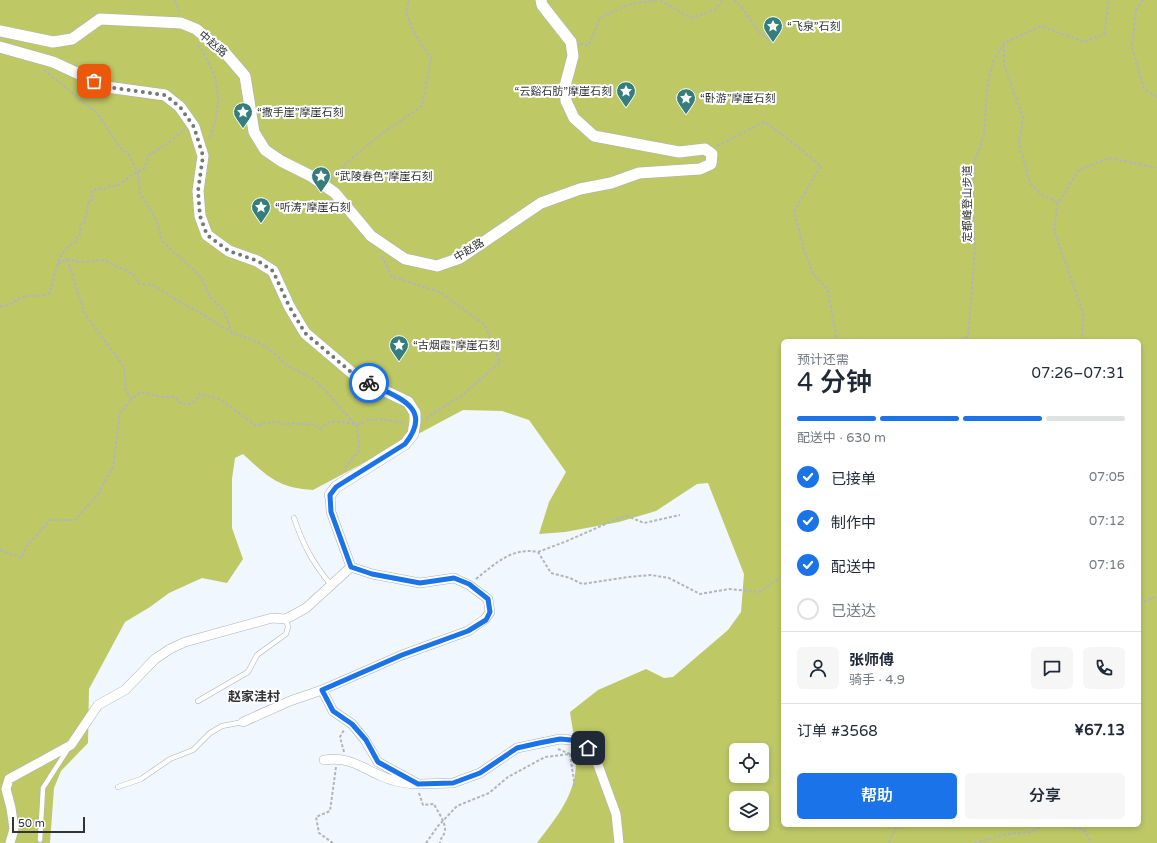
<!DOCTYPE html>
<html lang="zh">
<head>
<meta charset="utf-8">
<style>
	:root { --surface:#fff; --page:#f6f6f7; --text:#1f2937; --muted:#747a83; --line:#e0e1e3; --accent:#1a73e8 }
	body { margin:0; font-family:"Varela Round","Noto Sans SC",sans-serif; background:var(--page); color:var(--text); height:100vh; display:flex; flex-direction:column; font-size:15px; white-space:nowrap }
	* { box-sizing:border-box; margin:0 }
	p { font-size:13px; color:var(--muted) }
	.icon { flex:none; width:22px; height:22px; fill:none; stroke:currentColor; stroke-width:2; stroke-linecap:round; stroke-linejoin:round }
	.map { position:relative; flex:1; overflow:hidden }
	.sheet { position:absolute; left:781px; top:339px; width:360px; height:488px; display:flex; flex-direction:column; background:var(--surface); border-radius:6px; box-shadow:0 2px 6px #0003 }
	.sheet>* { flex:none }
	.tools { position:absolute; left:729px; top:743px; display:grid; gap:8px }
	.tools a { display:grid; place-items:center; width:40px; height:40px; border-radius:6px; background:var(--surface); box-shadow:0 2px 6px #0003; font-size:20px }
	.scale { position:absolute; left:12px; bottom:10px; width:73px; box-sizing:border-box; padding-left:4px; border:2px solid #313336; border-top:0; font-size:11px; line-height:14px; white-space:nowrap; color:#313336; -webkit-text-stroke:3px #fff; paint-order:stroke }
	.pin { position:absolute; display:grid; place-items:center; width:34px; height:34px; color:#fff; margin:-17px; border-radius:8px; box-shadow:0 2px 6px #0006 }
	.courier { position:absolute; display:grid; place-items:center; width:40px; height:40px; margin:-20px; border:3px solid #1a73e8; border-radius:50%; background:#fff; color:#222; box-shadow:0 1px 5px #0007 }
	.headline em { font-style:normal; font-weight:600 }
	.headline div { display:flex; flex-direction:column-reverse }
	.headline { display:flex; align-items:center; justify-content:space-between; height:68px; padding:0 16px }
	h1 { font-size:26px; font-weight:600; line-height:30px }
	.bar { display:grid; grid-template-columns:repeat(4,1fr); gap:6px 4px; align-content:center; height:48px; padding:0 16px }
	.bar i { height:5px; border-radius:3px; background:var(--line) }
	.bar .current { background:var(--accent) }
	.bar p { grid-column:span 4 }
	.line { display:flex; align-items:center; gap:10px; padding:0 16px; border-top:1px solid var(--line) }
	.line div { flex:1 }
	.round { display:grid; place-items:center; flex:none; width:42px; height:42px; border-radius:6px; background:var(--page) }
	ol { padding:0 16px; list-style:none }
	li { display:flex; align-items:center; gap:12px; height:44px }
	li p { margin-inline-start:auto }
	li .icon { padding:4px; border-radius:50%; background:var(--accent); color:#fff; stroke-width:4 }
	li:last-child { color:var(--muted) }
	li i { width:22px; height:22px; border:2px solid var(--line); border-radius:50% }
	.cta { display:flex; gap:8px; margin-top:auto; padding:8px 16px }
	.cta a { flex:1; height:46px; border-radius:6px; background:var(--accent); color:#fff; font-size:16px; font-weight:600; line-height:46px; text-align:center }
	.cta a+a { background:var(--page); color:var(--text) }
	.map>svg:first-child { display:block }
	.forest { fill:#bec966; fill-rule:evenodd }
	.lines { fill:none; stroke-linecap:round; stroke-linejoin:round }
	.service-casing { stroke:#abb1b7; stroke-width:5.5 }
	.minor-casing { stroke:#abb1b7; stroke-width:10 }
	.tertiary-casing { stroke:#abb1b7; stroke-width:12 }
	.path { stroke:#b1b5bb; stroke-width:2; stroke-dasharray:3 2; stroke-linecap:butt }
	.service { stroke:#fff; stroke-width:4.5 }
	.minor { stroke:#fff; stroke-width:9 }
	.tertiary { stroke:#fff; stroke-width:11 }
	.done { stroke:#74787c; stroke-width:4; stroke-dasharray:0 7.2 }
	.route { stroke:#1a73e8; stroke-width:5 }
	.labels { text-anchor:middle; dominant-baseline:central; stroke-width:4; stroke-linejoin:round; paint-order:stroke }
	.poi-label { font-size:11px; fill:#313336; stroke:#fff; text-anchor:start }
	.street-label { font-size:11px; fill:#313336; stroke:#fff }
	.quarter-label { font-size:13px; font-weight:bold; fill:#313336; stroke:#fff }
</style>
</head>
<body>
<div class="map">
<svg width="1157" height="843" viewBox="0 0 1157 843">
	<rect width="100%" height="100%" fill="#f1f7fe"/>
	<path class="forest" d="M0 0H1157V843H537C558 815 577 794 576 758 576 743 572 727 570 712L598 690 646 669 664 678 673 677 728 630 741 612 744 574 708 483 697 484 656 511 619 522 565 532 539 534 549 502 566 472 529 420 502 411 463 410 313 490C278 488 268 477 243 454L235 458 232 479V528L243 559 227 583 202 578 169 593 150 607 125 622 89 689 88 743 61 771 54 788 50 843H0ZM783 341H1139V825H783ZM736 750H762V776H736ZM736 798H762V824H736Z"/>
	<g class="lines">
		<g class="service-casing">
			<path id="service" d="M294 518C303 545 313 563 331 585
				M198 701 248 672 257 655 286 634 288 627 286 619
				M118 787 141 779 170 759 193 750 210 733 222 726 243 722
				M40 840 43 788 68 749"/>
		</g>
		<g class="minor-casing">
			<path id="minor" d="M322 690 333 711 352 724 365 740 378 762 418 784 453 783 480 773 517 748 560 739 582 741 594 754 616 814 619 843
				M243 722 290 701 322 690 402 655 468 631 485 619 490 612 488 599 469 585 454 578 420 583 372 574 351 567 331 512 330 495
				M324 760C349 756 360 767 381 776 392 781 403 783 415 784
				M10 843 14 829 11 808 6 789 9 779 71 745 98 705 125 690 155 659 170 649 185 642 272 618 286 619 306 608 351 567"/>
		</g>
		<g class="tertiary-casing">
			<path id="tertiary" d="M0 31 53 42 72 39 100 19 181 23 196 29 227 55 245 76 254 132 265 150 281 161 311 176 335 193 371 236 405 259 437 266 460 258 541 203 580 189 611 183 639 173 700 169 711 164 712 154 705 149 679 152 594 136 574 118 566 101 565 86 573 56 571 42 542 5 541 0
				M0 47 53 62 107 87 165 95 180 107 194 127 203 156 198 191 200 216 207 235 229 251 257 261 273 271 289 306 305 333 358 378 408 402 415 413V422L413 434 405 444 336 487 330 495"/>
		</g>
		<path class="path" d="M175 0 179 12
			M660 0 691 18 715 10 723 0
			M734 0 743 9 758 31 773 43
			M1143 0 1136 10 1132 48 1144 89 1157 97
			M580 44 589 45 600 18 627 5 657 0
			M1004 44V64L1023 118 1019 143 1030 183 1042 195 1058 203
			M198 45C205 54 216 75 217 88 220 104 215 125 209 140
			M44 70 97 113 119 146 129 155 138 173 140 193 157 221 162 241 201 277 210 297 224 311 231 331
			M717 146 764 122 783 135 821 166 794 211 804 250 814 275 828 290 837 341
			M331 180C357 149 389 129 422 106L431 58 416 36 406 13 409 0
			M382 256 392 277 440 292 485 325 500 362 464 394 425 419
			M67 259 85 314 124 367 126 392 132 399 141 392 162 397H175L179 402 188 405 196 401 199 394 220 399 256 426C266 422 276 420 286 425L293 423 308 425 310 423 321 429C332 415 346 425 360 424L368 419 373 421 379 419 405 423
			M58 264 67 259 80 262 104 260 133 274 138 283 155 286 180 302 202 314 232 333 251 339 268 348 289 367 312 378 325 390 357 427 359 444 358 452 343 470
			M0 306C16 306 13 299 24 297 33 294 39 298 50 293 55 277 57 248 76 242L77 237 80 235V225L84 223 89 200H93L91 192 99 188 105 189 109 186H117L133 174 144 169 149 155 167 144 185 129
			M961 341 968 336 975 251 973 201 974 163 984 135 987 87 993 62 1004 43 1041 26 1084 42 1104 34 1109 0
			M1082 341 1083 313 1054 230 1058 203 1079 170 1110 158 1157 168
			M0 550 22 558 26 547 50 520H75L98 494 113 467 120 413 132 399
			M538 552 567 541 619 518 627 516 644 523 680 515
			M476 579C496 563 512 547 538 552L551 573 570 578 582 584 628 577 651 575 669 578 700 594 729 589 759 592 783 576
			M1139 604 1157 596
			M344 752 340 737 344 730
			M570 754 575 788
			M419 793 423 805 434 804C437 811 446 822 445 831 444 836 440 838 440 843
			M1064 825 1084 830 1091 843
			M333 843 319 833 316 817 330 811 336 767
			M426 843 438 826 457 806 489 793 508 777 545 757 570 754 558 749
			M889 843 897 825
			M974 843 1008 834 1031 832 1044 825"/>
		<use href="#service" class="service"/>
		<use href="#minor" class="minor"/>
		<use href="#tertiary" class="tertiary"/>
	</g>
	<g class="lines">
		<path class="done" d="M94 81 108 87 165 95 180 107 194 127 203 156 198 191 200 216 207 235 229 251 258 261 273 271 289 306 305 333 358 378 369 383"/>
		<path class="route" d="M369 383C396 397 435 407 405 444L336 487 330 495 331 512 351 567 372 574 420 583 454 578 469 584 488 599 490 612 486 620 468 631 402 655 322 690 333 711 352 724 366 740 378 762 418 784 453 783 480 773 517 748 539 743 560 739 582 741 588 748"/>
	</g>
	<defs>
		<g id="sight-pin" transform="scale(1)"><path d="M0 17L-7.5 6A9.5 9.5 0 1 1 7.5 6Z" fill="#357e7c" stroke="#fff"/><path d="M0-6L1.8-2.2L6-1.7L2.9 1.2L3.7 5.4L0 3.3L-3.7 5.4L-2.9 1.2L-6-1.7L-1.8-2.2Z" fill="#fff"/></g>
	</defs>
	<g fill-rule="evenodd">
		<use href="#sight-pin" x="773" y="26"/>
		<use href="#sight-pin" x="626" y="91"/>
		<use href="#sight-pin" x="686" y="98"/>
		<use href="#sight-pin" x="243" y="112"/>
		<use href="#sight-pin" x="321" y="176"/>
		<use href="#sight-pin" x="261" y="207"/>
		<use href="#sight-pin" x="399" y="345"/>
	</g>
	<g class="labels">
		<g class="poi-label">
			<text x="787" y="26">“飞泉”石刻</text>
			<text x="612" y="91" text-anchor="end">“云谿石肪”摩崖石刻</text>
			<text x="700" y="98">“卧游”摩崖石刻</text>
			<text x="257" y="112">“撒手崖”摩崖石刻</text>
			<text x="335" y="176">“武陵春色”摩崖石刻</text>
			<text x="275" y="207">“听涛”摩崖石刻</text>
			<text x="413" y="345">“古烟霞”摩崖石刻</text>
		</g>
		<g class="street-label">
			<text transform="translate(213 44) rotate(40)">中赵路</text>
			<text transform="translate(967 204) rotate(-90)">定都峰登山步道</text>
			<text transform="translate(469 250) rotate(-31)">中赵路</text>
		</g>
		<g class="quarter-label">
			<text x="254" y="697">赵家洼村</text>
		</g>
	</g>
</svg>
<div class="tools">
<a><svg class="icon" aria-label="locate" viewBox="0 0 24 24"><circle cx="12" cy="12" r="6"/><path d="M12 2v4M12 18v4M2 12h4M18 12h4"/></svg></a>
<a><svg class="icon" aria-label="layers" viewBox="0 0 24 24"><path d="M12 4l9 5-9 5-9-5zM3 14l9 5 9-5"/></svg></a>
</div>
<div class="scale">50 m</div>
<div class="pin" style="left:94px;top:81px;background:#ea580c"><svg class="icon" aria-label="bag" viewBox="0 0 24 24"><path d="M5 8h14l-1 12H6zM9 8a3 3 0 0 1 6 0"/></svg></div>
<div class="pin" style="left:588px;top:748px;background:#1f2937"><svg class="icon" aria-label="home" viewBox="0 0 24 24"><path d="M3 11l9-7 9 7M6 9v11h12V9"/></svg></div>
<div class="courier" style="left:369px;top:383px"><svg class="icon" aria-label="bike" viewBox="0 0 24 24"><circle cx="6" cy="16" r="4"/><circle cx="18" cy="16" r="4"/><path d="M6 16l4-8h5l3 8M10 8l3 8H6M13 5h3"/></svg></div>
<section class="sheet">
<div class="headline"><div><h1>4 分钟</h1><p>预计还需</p></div><em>07:26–07:31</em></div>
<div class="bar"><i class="current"></i><i class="current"></i><i class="current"></i><i></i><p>配送中 · 630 m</p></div>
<ol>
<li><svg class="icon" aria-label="check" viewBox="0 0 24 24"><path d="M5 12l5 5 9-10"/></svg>已接单<p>07:05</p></li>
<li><svg class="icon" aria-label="check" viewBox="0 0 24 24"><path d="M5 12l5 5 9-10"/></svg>制作中<p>07:12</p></li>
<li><svg class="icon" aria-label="check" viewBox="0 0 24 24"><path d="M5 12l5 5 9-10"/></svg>配送中<p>07:16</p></li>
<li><i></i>已送达</li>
</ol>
<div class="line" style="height:72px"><a class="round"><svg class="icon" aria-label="person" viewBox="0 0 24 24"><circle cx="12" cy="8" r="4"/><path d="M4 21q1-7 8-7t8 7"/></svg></a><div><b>张师傅</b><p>骑手 · 4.9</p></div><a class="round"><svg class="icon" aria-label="chat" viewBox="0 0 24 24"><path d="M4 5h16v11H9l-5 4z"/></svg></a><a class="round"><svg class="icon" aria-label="phone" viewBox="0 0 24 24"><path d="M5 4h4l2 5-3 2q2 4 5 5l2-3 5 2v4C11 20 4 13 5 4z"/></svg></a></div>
<div class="line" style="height:52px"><div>订单 #3568</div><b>¥67.13</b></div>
<div class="cta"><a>帮助</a><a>分享</a></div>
</section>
</div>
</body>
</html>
